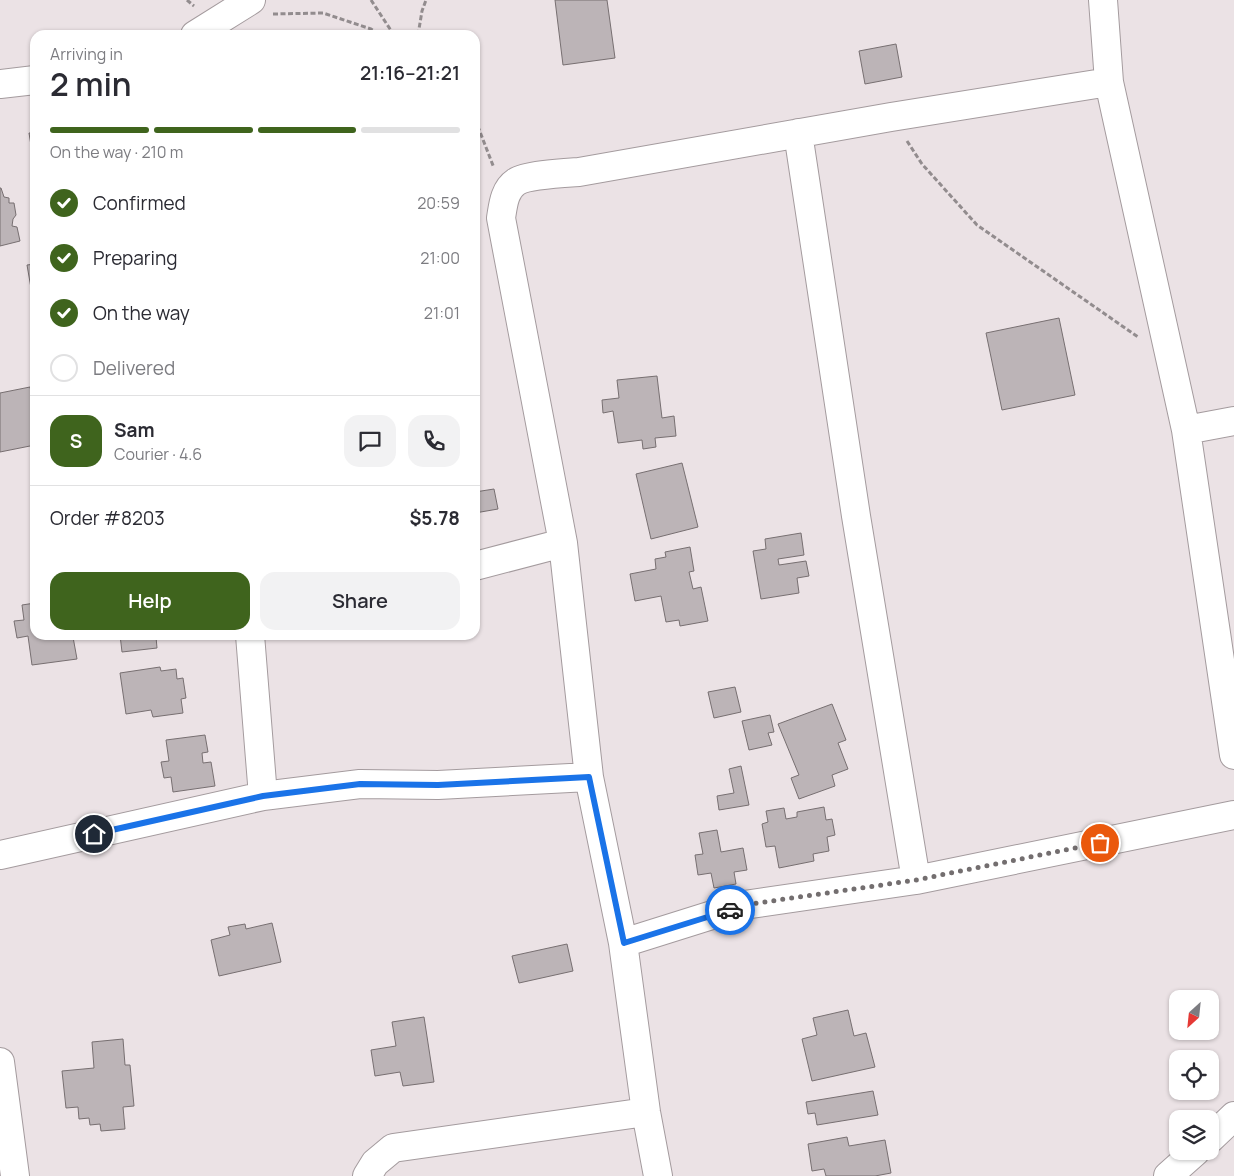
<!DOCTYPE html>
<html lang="en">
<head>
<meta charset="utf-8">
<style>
	:root { --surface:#fff; --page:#f2f2f3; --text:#2b2b33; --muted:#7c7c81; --line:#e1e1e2; --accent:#3f641d }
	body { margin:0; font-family:Manrope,sans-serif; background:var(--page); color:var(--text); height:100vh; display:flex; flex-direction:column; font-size:19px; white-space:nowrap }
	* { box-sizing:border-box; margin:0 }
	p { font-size:16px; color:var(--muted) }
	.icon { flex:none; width:28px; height:28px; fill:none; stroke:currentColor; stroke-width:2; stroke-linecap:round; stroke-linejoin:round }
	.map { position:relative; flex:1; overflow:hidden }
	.drawer { position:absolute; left:30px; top:30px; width:450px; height:610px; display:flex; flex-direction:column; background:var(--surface); border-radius:15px; box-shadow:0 1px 4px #0004 }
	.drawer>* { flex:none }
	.needle { width:32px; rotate:207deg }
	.controls { position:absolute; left:1169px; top:990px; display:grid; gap:10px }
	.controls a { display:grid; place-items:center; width:50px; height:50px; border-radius:10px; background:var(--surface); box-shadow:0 1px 4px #0004; font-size:25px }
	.pin { position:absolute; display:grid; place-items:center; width:42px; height:42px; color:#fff; margin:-21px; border:2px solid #fff; border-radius:50%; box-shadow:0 1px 5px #0007 }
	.courier { position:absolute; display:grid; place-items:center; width:50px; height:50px; margin:-25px; border:4px solid #1a73e8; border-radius:50%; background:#fff; color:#222; box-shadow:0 1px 6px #0007 }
	.headline em { font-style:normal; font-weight:600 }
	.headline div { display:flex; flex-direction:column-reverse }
	.headline { display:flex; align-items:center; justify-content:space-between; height:85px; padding:0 20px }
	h1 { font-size:32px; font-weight:600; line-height:38px }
	.bar { display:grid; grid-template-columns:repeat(4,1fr); gap:8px 5px; align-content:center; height:60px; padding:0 20px }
	.bar i { height:6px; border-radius:4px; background:var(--line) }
	.bar .current { background:var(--accent) }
	.bar p { grid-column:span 4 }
	.line { display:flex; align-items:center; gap:12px; padding:0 20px; border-top:1px solid var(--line) }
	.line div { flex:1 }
	.round { display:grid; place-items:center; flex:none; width:52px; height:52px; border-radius:15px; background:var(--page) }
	ol { padding:0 20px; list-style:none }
	li { display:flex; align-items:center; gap:15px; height:55px }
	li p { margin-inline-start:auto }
	li .icon { padding:5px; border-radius:50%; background:var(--accent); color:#fff; stroke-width:4 }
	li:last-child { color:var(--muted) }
	li i { width:28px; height:28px; border:2px solid var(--line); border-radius:50% }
	.primary-button { display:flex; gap:10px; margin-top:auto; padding:10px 20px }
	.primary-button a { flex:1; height:58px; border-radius:15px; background:var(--accent); color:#fff; font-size:20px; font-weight:600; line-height:58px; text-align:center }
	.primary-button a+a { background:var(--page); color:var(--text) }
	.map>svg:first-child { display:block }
	.building { fill:#bcb4b7; stroke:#776f71 }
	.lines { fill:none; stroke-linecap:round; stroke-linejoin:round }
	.street-casing { stroke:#a49b9e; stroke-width:30 }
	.path { stroke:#928c8e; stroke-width:3; stroke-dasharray:5 2.5; stroke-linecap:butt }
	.street { stroke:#fff; stroke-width:28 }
	.done { stroke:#736e6f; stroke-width:5; stroke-dasharray:0 9 }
	.route { stroke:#1a73e8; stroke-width:6 }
</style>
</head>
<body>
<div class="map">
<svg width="1234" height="1176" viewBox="0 0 1234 1176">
	<rect width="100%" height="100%" fill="#ebe2e5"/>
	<path class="building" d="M555 0H607L615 58 563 65Z
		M896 44 902 77 865 84 859 51Z
		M29 133H35V170Z
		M0 188H1L4 197 9 198V203H14L16 215 13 219 12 226 17 227 20 241 0 246Z
		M35 264V311L27 265Z
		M1059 318 1075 395 1002 410 986 333Z
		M657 376 662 418 674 416 676 436 655 438 656 447 643 449 642 440 618 443 613 411 603 413 602 400 619 398 617 380Z
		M30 387 35 409V445L0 452V393Z
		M682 463 698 527 651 539 636 474Z
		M494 489 498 509 475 513V492Z
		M801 533 804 555 778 559 779 565 806 561 809 576 797 578 799 593 761 599 753 551 766 549 765 539Z
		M690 547 694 571 689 572 693 589 701 587 708 621 680 626 679 620 666 622 661 596 635 601 630 574 656 569 655 559 666 557 665 552Z
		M35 603V635H62V639L73 637 77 659 32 665 28 636 17 638 14 621 24 620 22 605Z
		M120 635H171V636L156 637 157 648 122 652Z
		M160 667 161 671 176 669 177 679 183 678 186 698 181 699 183 713 153 717 151 710 126 714 120 673Z
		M735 687 741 712 714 718 708 692Z
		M832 704 846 740 838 743 848 769 832 775 835 786 799 799 791 778 799 775 778 724Z
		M770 715 774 732 768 733 772 745 749 750 742 721Z
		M205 735 208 752 202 753 203 763 211 762 215 786 173 792 171 777 164 778 161 762 169 761 166 740Z
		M741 766 749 805 719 810 717 796 734 793 729 769Z
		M824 807 826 820 832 819 835 835 827 837 829 851 813 854 814 861 779 868 775 846 766 847 762 824 768 822 766 811 784 808 786 819 797 817V812Z
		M717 830 721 852 743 848 747 870 734 872 736 884 714 888 711 873 698 875 695 855 703 854 699 833Z
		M272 923 281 962 219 976 211 940 230 935 228 927 245 924 246 929Z
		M567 944 573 971 519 983 512 956Z
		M848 1010 854 1036 866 1033 875 1067 812 1081 802 1039 817 1035 813 1018Z
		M424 1017 434 1082 403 1086 400 1072 375 1076 371 1050 396 1046 392 1022Z
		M123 1039 125 1065H130L134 1106 123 1107 125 1129 101 1131 100 1124 90 1125 89 1118 79 1119 78 1107 66 1108 62 1071 94 1068 92 1042Z
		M873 1091 878 1115 817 1125 815 1113 808 1114 806 1102Z
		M847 1137 849 1146 885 1140 891 1173 875 1176H826L824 1169 812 1171 808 1144Z"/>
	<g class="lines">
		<g class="street-casing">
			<path id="street" d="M1103 0 1109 82 1186 430 1234 755
				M195 35 251 0
				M0 84 35 80
				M798 133 856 516 916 880
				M1186 430 1234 421
				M475 566 563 543
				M250 635 263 796
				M0 855 263 796 360 784 438 785 589 777
				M623 943 744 905 916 880 1234 815
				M0 1062 15 1176
				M1210 1139 1234 1116
				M367 1176 375 1163 393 1148 646 1112
				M658 1176 646 1112 623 943 589 777 563 543 501 218C503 206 504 190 516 182 526 175 565 173 579 172L891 117 1109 82
				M1168 1176 1196 1151"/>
		</g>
		<path class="path" d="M187 0 194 6
			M371 0 394 35
			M273 14 323 13 371 29 381 35
			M418 35 422 11 426 0
			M475 119 494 168
			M907 141 922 164 977 225 1138 337"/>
		<use href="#street" class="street"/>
	</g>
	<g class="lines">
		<path class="done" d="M730 910 744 905 916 880 1100 843"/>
		<path class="route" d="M94 834 263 796 360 784 438 785 589 777 624 943 730 910"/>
	</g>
</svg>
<div class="controls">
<a><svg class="needle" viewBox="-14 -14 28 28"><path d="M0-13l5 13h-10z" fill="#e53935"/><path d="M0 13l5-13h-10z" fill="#7c7c81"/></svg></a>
<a><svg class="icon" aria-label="locate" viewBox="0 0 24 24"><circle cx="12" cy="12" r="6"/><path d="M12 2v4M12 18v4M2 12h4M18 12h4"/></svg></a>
<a><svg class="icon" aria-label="layers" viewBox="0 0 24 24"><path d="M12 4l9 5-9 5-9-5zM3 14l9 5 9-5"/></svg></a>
</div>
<div class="pin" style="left:1100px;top:843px;background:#ea580c"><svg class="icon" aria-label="bag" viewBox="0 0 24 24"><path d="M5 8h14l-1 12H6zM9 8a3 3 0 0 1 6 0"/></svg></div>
<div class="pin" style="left:94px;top:834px;background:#1f2937"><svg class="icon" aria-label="home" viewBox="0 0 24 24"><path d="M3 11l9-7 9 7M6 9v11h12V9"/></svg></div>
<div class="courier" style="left:730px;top:910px"><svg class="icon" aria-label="car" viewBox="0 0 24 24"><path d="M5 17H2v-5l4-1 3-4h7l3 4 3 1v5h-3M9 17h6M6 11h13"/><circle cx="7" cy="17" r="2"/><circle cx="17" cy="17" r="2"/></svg></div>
<section class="drawer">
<div class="headline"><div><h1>2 min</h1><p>Arriving in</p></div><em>21:16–21:21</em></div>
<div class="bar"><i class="current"></i><i class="current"></i><i class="current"></i><i></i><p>On the way · 210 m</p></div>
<ol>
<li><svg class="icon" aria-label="check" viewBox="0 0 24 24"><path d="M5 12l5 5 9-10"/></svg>Confirmed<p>20:59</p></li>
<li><svg class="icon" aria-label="check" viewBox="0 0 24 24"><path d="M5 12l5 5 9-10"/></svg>Preparing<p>21:00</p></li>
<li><svg class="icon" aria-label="check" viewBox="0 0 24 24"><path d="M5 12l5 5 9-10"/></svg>On the way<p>21:01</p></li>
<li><i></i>Delivered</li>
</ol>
<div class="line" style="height:90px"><b class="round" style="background:var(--accent);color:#fff">S</b><div><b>Sam</b><p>Courier · 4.6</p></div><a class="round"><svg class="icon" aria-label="chat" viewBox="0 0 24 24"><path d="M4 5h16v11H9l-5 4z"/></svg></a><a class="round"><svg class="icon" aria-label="phone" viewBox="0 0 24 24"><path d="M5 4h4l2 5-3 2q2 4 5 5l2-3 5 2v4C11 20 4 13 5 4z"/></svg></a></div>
<div class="line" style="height:65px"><div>Order #8203</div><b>$5.78</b></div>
<div class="primary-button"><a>Help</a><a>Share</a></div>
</section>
</div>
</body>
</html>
